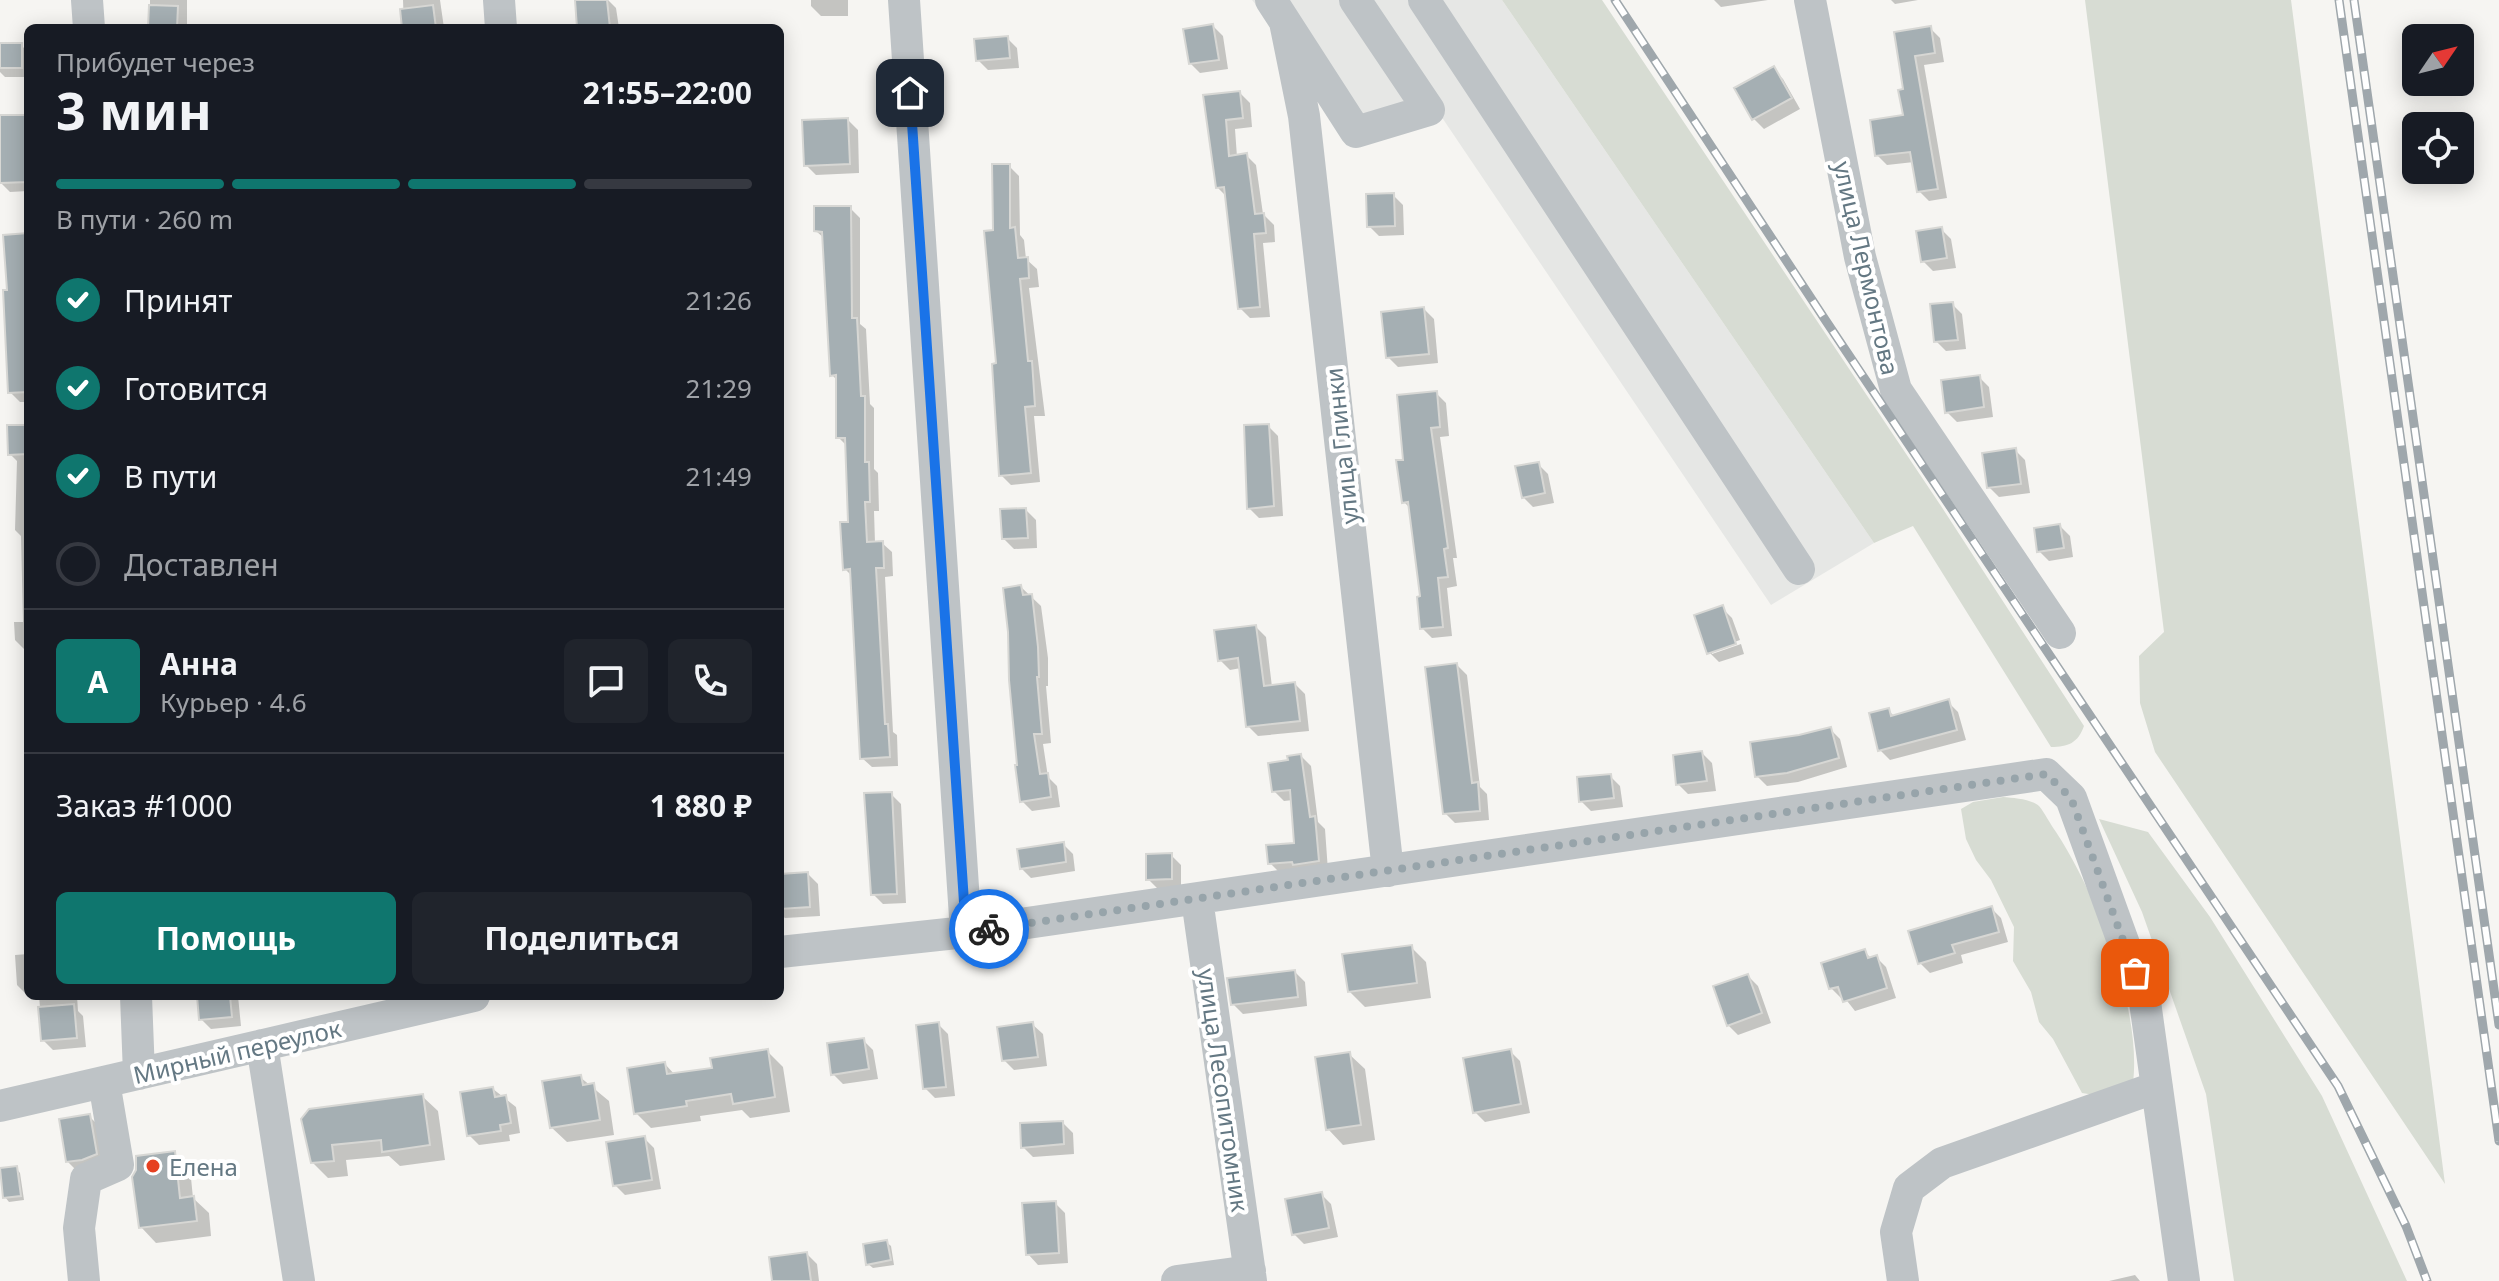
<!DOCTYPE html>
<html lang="ru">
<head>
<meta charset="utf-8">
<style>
	:root { --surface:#171b24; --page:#20242c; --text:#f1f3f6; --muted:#9ea1a6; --line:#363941; --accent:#0f766e }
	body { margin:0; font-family:"Noto Sans",sans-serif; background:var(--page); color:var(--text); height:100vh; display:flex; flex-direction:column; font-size:30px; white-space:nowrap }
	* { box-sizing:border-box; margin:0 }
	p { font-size:26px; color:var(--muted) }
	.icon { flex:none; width:44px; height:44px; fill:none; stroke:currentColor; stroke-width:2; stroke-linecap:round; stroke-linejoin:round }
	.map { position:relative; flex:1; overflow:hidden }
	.details { position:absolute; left:24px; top:24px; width:760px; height:976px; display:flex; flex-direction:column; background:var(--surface); border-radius:12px; box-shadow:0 4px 20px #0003 }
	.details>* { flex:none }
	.needle { width:52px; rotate:55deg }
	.buttons { position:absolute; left:2402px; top:24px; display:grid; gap:16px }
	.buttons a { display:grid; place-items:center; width:72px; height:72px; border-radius:12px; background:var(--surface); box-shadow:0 4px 20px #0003; font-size:40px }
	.pin { position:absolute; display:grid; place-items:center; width:68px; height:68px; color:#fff; margin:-34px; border-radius:16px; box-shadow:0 4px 12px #0006 }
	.courier { position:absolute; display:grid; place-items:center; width:80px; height:80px; margin:-40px; border:6px solid #1a73e8; border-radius:50%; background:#fff; color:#222; box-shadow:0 2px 10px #0007 }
	.summary em { font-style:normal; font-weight:700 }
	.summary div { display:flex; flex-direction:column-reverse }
	.summary { display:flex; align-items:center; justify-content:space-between; height:136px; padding:0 32px }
	h1 { font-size:52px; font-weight:700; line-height:60px }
	.bar { display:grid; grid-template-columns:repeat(4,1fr); gap:12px 8px; align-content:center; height:96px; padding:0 32px }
	.bar i { height:10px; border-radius:6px; background:var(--line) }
	.bar .selected { background:var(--accent) }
	.bar p { grid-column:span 4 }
	.line { display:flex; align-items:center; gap:20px; padding:0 32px; border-top:2px solid var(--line) }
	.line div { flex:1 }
	.round { display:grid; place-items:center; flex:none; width:84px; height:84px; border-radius:12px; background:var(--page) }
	ol { padding:0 32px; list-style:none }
	li { display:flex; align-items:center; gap:24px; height:88px }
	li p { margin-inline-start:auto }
	li .icon { padding:8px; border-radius:50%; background:var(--accent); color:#fff; stroke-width:4 }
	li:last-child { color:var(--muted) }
	li i { width:44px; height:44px; border:4px solid var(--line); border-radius:50% }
	.action { display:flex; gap:16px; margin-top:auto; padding:16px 32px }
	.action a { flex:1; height:92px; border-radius:12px; background:var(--accent); color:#fff; font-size:32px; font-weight:700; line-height:92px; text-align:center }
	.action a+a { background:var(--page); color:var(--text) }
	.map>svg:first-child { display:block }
	.built { fill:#e6e7e5 }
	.green { fill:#d7dcd3 }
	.shadow { fill:#0003 }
	.building { fill:#a5afb3; stroke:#d7d7d4; stroke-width:2 }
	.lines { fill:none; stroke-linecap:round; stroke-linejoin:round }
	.minor { stroke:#bec3c6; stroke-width:32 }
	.rail-casing { stroke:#9fa7ac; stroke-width:9 }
	.rail { stroke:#fff; stroke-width:6; stroke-dasharray:18; stroke-linecap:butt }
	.done { stroke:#97a4aa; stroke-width:8; stroke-dasharray:0 14.4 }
	.route { stroke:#1a73e8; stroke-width:10 }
	.poi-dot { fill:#e64021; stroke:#fff; stroke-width:3 }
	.labels { text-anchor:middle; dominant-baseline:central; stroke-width:8; stroke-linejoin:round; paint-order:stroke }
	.street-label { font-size:24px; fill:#647883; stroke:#fff }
	.poi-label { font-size:24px; fill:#647883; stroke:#fff; text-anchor:start }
</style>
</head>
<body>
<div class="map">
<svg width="2499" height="1281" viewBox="0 0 2499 1281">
	<rect width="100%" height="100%" fill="#f6f5f2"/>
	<path class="built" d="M1252 0H1502L1874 543 1771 605 1443 119 1345 140 1286 41Z"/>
	<path class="green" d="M1502 0H1602L1941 506 2084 726C2078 743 2068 747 2051 747L1913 526 1874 543Z
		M2085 0H2291L2445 1184 2155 752 2140 703 2139 656 2164 632Z
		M2003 797C2014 798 2031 799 2039 806 2045 813 2050 824 2056 832 2096 893 2142 1009 2133 1083L2101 1096 2082 1093 2053 1039 2039 1022 2031 992 2013 961 2014 927 1991 880 1976 860 1966 839 1961 809 1973 802Z
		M2099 819 2148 832 2210 917 2322 1096 2407 1281H2234L2206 1094 2142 912Z"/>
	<path class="shadow" d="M150 0H187V28H150Z
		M403 0H440L444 28H404Z
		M577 0H608L616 8 619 28H579Z
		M811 0H848V16H821L811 6Z
		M1714 0H1768L1721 7Z
		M1891 0H1918L1895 4Z
		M1213 26 1223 36 1228 69 1200 73 1190 63Z
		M1930 28 1940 38 1944 62 1924 65 1947 198 1929 201 1919 191 1914 162 1887 165 1877 155 1905 117 1906 90 1896 34Z
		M1007 38 1017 48 1019 68 988 70 978 60Z
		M0 45H21L28 52V77H5L0 72Z
		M1773 69 1783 79 1800 109 1764 129 1754 119 1737 89Z
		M1240 93 1250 103 1252 127 1235 129 1237 157 1246 155 1256 165 1263 214 1274 225 1275 242 1263 243 1270 317 1250 318 1240 308 1227 197 1218 188 1205 97Z
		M0 117H28V191L10 192 0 182Z
		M848 120 858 130 859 173 816 175 806 165Z
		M1009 166 1019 176 1020 235 1024 240 1026 259 1037 269 1039 287 1029 288 1045 416H1034L1040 482 1011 485 1001 475 995 231Z
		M1393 195 1403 205 1404 235 1379 236 1369 226Z
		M850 208 860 218V324L866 329 870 404 874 408V469L878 473 879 511H874L875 543H882L892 552 893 576 885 577 893 732 897 735 898 766 872 767 862 758 852 576 845 569 850 524 847 446 838 437V381L832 375 825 239 816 231Z
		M1941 229 1951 239 1956 268 1933 271 1923 261Z
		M28 235V402H20L10 392 9 292Z
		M1952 304 1962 314 1966 349 1946 351 1936 341Z
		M1424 309 1434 319 1438 363 1398 367 1388 357Z
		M1979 377 1989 387 1993 417 1957 422 1947 412Z
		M1436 393 1446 403 1449 436 1440 437 1457 558H1453L1457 586 1447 588 1452 636 1432 638 1422 628 1423 598 1411 509 1404 502 1405 461Z
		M1268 426 1278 436 1283 516 1259 518 1249 508Z
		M28 427V650H25L15 640 14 622H23L21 536 15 530 17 461 10 454Z
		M2015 450 2025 460 2030 493 1999 497 1989 487Z
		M1538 464 1548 474 1554 503 1533 507 1523 497Z
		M1026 510 1036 520 1037 548 1014 549 1004 539Z
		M2060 526 2070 536 2073 557 2049 561 2039 551Z
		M1021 587 1041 606 1048 658V686H1046L1051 743 1043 744 1048 777 1057 786 1060 807 1032 811 1022 801Z
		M1722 608 1732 618 1740 640 1712 650V654L1741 644 1744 654 1719 662 1709 652Z
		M1256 627 1266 637 1272 687 1295 684 1305 694 1309 731 1258 736 1248 726 1241 668 1230 670 1220 660Z
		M1457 665 1467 675 1480 787 1487 794 1489 820 1455 823 1445 813Z
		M1948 702 1958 712 1966 740 1890 760 1880 750 1888 710 1895 717Z
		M1830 729 1840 739 1847 767 1798 782 1767 786 1757 776Z
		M1702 753 1712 763 1716 791 1688 794 1678 784Z
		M26 754H28V777L26 774Z
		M1301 756 1311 766 1318 822 1325 829 1328 871 1280 873 1270 863 1297 844 1293 800 1284 801 1274 791 1290 762Z
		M1610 776 1620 786 1623 807 1591 811 1581 801Z
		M891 794 901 804 906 903 883 904 873 894Z
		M1063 844 1073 854 1075 871 1031 878 1021 868Z
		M1171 855 1181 865V888L1158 889 1148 879Z
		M808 874 818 884 820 916 785 918 780 914V876Z
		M1991 908 2001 918 2008 942 1961 955 1963 963 1930 973 1920 963 1910 933Z
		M1411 947 1426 962 1431 998 1365 1007 1350 992Z
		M1865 952 1872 959 1876 957 1886 967 1896 998 1855 1011 1844 997 1841 998 1831 988Z
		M28 954V995H27L17 985 15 955Z
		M1295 972 1305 982 1307 1006 1243 1014 1233 1004Z
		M1748 976 1758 986 1771 1023 1738 1035 1728 1025Z
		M39 996H77L78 1011 83 1016 86 1047 53 1050 43 1040Z
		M199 996H238L241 1026 211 1029 201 1019Z
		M938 1024 948 1034 955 1096 935 1098 925 1088Z
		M1032 1024 1043 1034 1047 1066 1014 1070 1004 1060Z
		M863 1040 873 1050 878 1079 843 1084 833 1074Z
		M767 1051 783 1067 790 1112 750 1118 742 1110 700 1116 701 1121 651 1128 636 1113 665 1064 675 1075 714 1070Z
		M1510 1051 1520 1061 1530 1113 1485 1122 1475 1112Z
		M1349 1054 1365 1069 1375 1140 1343 1145 1328 1129Z
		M580 1077 609 1101 614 1135 567 1142 551 1127Z
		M493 1089 516 1107 520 1133 509 1135 510 1141 479 1145 469 1135Z
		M422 1096 438 1111 445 1160 400 1166 389 1156 346 1160 348 1176 328 1178 312 1162 303 1120Z
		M89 1116 99 1126 106 1164 78 1172 68 1162Z
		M1063 1123 1073 1133 1074 1154 1033 1157 1023 1147Z
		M644 1138 654 1148 661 1189 625 1195 615 1185Z
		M174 1153 190 1168 193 1198 209 1213 211 1236 156 1243 141 1227Z
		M16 1168 20 1173 24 1200 9 1202 5 1197Z
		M1321 1194 1331 1204 1338 1237 1304 1244 1294 1234Z
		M1055 1203 1065 1213 1068 1263 1038 1265 1028 1254Z
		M886 1242 891 1246 894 1265 873 1268 868 1264Z
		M807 1254 817 1264 819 1281H774Z
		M2135 1275 2140 1281H2109Z"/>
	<path class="building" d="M575 0H607L610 28H577Z
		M149 5 178 6 177 28H148Z
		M433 5 436 28H402L400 9Z
		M1213 24 1219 60 1189 64 1183 29Z
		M1931 26 1935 53 1915 56 1938 189 1917 192 1910 152 1875 156 1870 120 1903 115 1898 90 1903 89 1894 32Z
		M1008 36 1010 58 976 61 974 39Z
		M0 43H22V68H0Z
		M1774 66 1792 98 1752 120 1734 88Z
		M1240 91 1243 118 1226 120 1229 156 1247 153 1255 214 1264 213 1266 233 1254 234 1260 307 1238 309 1224 187 1216 188 1203 95Z
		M0 115H28V182L0 183Z
		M848 118 850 164 804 166 802 120Z
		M992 164H1010V228L1015 227 1018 258 1028 257 1029 278 1020 279 1028 361H1032L1035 406 1025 407 1031 473 999 476 992 364 996 363 984 231 993 230Z
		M1394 193 1395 226 1367 227 1366 194Z
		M814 206H851L852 318H857L861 396H865V462H869L870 502H865L867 542 883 541 884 568H876L885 724H888L890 757 860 759 850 569 843 570 840 522H848L845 438H836V375L830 376 822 232 814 231Z
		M1942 227 1947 258 1921 262 1916 231Z
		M28 233V392L8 393 3 290H7L3 235Z
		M1953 302 1958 340 1934 342 1930 304Z
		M1424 307 1429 354 1386 358 1381 312Z
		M1980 375 1984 407 1945 413 1941 380Z
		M1437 391 1440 427 1431 428 1448 548 1444 549 1448 577 1438 578 1443 627 1420 629 1417 597 1420 596 1408 502 1402 503 1396 460H1403L1397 395Z
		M1269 424 1274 506 1247 509 1244 425Z
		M7 425H28V454L8 455Z
		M2016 448 2021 484 1987 488 1982 453Z
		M1539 462 1545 493 1522 498 1515 466Z
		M1026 508 1028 538 1002 539 1000 509Z
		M2060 524 2064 548 2037 552 2034 528Z
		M1021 585 1023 595 1032 594 1038 647 1039 677H1037L1042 734H1034L1040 774 1048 773 1051 797 1020 802 1015 765H1017L1009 680 1008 632 1003 588Z
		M1723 605 1736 644 1707 654 1694 615Z
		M1256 625 1264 686 1295 682 1300 721 1246 727 1238 658 1218 661 1214 630Z
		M1457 663 1472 783 1478 782 1480 811 1443 814 1425 667Z
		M1949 699 1957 730 1878 751 1869 713 1889 708 1891 716Z
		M1831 727 1839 758 1787 773 1755 777 1750 742 1799 735Z
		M1702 751 1707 781 1676 785 1673 755Z
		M1301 754 1310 817 1315 816 1319 861 1293 865 1292 862 1268 864 1266 845 1294 843 1290 790 1272 792 1268 763 1288 760 1287 756Z
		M1611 774 1614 798 1579 802 1577 777Z
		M892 792 897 894 871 895 864 793Z
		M1064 842 1066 862 1020 869 1017 849Z
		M1172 853V879L1146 880V854Z
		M808 872 810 907 780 909V874Z
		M1992 906 1999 932 1952 945 1955 953 1918 964 1908 931Z
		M1412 945 1417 983 1348 992 1342 954Z
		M1865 949 1868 958 1877 955 1887 988 1843 1002 1838 987 1829 989 1821 963Z
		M1295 970 1298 997 1231 1005 1227 978Z
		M1748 974 1762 1013 1727 1026 1713 986Z
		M197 996H230L232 1017 199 1020Z
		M74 1004 77 1038 41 1041 38 1007Z
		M939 1022 946 1087 923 1089 916 1025Z
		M1033 1022 1038 1057 1002 1061 997 1027Z
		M864 1038 869 1069 831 1075 827 1043Z
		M768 1049 775 1097 733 1104 731 1094 686 1101 687 1106 634 1114 627 1068 665 1062 667 1074 712 1068 710 1058Z
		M1511 1049 1521 1104 1473 1113 1463 1058Z
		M1350 1052 1361 1125 1326 1130 1315 1057Z
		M581 1075 583 1085 594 1083 600 1120 550 1128 542 1081Z
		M493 1087 495 1097 506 1095 511 1123 500 1125 501 1131 467 1136 460 1092Z
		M423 1094 430 1145 382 1152 381 1140 332 1145 334 1161 311 1163 301 1119 309 1109Z
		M90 1114 97 1154 82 1160 66 1162 59 1119Z
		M1063 1121 1064 1144 1021 1148 1020 1123Z
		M645 1136 652 1180 613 1186 606 1142Z
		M175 1151 180 1198 194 1196 197 1221 139 1228 132 1177 136 1170V1156Z
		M17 1166 21 1196 3 1198 0 1168Z
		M1322 1192 1329 1228 1292 1235 1285 1199Z
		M1056 1201 1059 1253 1026 1255 1022 1203Z
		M887 1240 891 1260 866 1265 863 1244Z
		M807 1252 811 1281H772L769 1257Z"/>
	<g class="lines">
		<path class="minor" d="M87 0 89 28
			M499 0 501 28
			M904 0 966 932
			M1271 0 1356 132 1429 110 1355 0
			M1424 0 1799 569
			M1810 0 1860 257 1896 390 2060 633
			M1285 22 1304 116 1388 871
			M1197 899 1251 1281
			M780 952 966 932 2046 774 2071 798 2145 1002 2184 1281
			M136 996 139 1074
			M262 1045 299 1281
			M0 1106 474 996
			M84 1281 79 1228 86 1179 118 1165 104 1082
			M1177 1281 1250 1271
			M1903 1281 1896 1232 1909 1188 1942 1163 2157 1087"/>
		<g class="rail-casing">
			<path id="rail" d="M1615 0 1826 321 2338 1086 2406 1226 2427 1281
				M2339 0 2499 1141
				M2354 0 2499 1025"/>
		</g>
		<use href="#rail" class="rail"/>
	</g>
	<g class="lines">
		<path class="done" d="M989 929 2046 774 2071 798 2135 973"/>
		<path class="route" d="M910 93 966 932 989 929"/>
	</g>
	<circle class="poi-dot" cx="153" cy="1166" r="8"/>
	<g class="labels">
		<g class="street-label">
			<text transform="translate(1867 268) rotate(77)">улица Лермонтова</text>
			<text transform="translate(1341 446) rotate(-96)">улица Глинки</text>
			<text transform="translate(237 1051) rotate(-13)">Мирный переулок</text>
			<text transform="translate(1224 1090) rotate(82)">улица Лесопитомник</text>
		</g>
		<g class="poi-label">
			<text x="169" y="1166">Елена</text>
		</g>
	</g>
</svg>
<div class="buttons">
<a><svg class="needle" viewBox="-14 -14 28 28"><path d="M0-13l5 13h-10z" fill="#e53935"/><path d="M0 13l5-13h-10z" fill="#9ea1a6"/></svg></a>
<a><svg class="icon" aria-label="locate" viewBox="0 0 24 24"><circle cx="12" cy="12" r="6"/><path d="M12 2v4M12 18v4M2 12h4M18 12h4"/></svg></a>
</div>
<div class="pin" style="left:2135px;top:973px;background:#ea580c"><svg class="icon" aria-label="bag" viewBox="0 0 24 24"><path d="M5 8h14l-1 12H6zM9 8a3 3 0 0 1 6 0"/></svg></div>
<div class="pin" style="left:910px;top:93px;background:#1f2937"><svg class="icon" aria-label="home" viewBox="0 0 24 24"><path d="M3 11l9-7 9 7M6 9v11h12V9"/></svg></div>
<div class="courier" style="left:989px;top:929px"><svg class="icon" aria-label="bike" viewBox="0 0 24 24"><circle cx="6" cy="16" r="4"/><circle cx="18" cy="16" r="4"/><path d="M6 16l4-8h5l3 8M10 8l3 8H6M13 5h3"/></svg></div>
<section class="details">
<div class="summary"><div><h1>3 мин</h1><p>Прибудет через</p></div><em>21:55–22:00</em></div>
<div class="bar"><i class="selected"></i><i class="selected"></i><i class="selected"></i><i></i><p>В пути · 260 m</p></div>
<ol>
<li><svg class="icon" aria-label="check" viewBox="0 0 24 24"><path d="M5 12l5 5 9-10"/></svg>Принят<p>21:26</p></li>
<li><svg class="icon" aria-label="check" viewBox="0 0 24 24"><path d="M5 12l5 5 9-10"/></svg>Готовится<p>21:29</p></li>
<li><svg class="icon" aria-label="check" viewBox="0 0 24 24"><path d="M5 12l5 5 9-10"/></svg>В пути<p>21:49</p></li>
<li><i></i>Доставлен</li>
</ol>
<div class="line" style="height:144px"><b class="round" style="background:var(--accent);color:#fff">А</b><div><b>Анна</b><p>Курьер · 4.6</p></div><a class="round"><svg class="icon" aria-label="chat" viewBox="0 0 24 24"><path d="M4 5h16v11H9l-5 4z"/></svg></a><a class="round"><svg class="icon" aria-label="phone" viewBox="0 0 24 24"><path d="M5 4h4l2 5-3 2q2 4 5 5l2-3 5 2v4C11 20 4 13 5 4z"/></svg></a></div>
<div class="line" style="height:104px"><div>Заказ #1000</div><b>1 880 ₽</b></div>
<div class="action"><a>Помощь</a><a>Поделиться</a></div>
</section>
</div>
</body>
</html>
